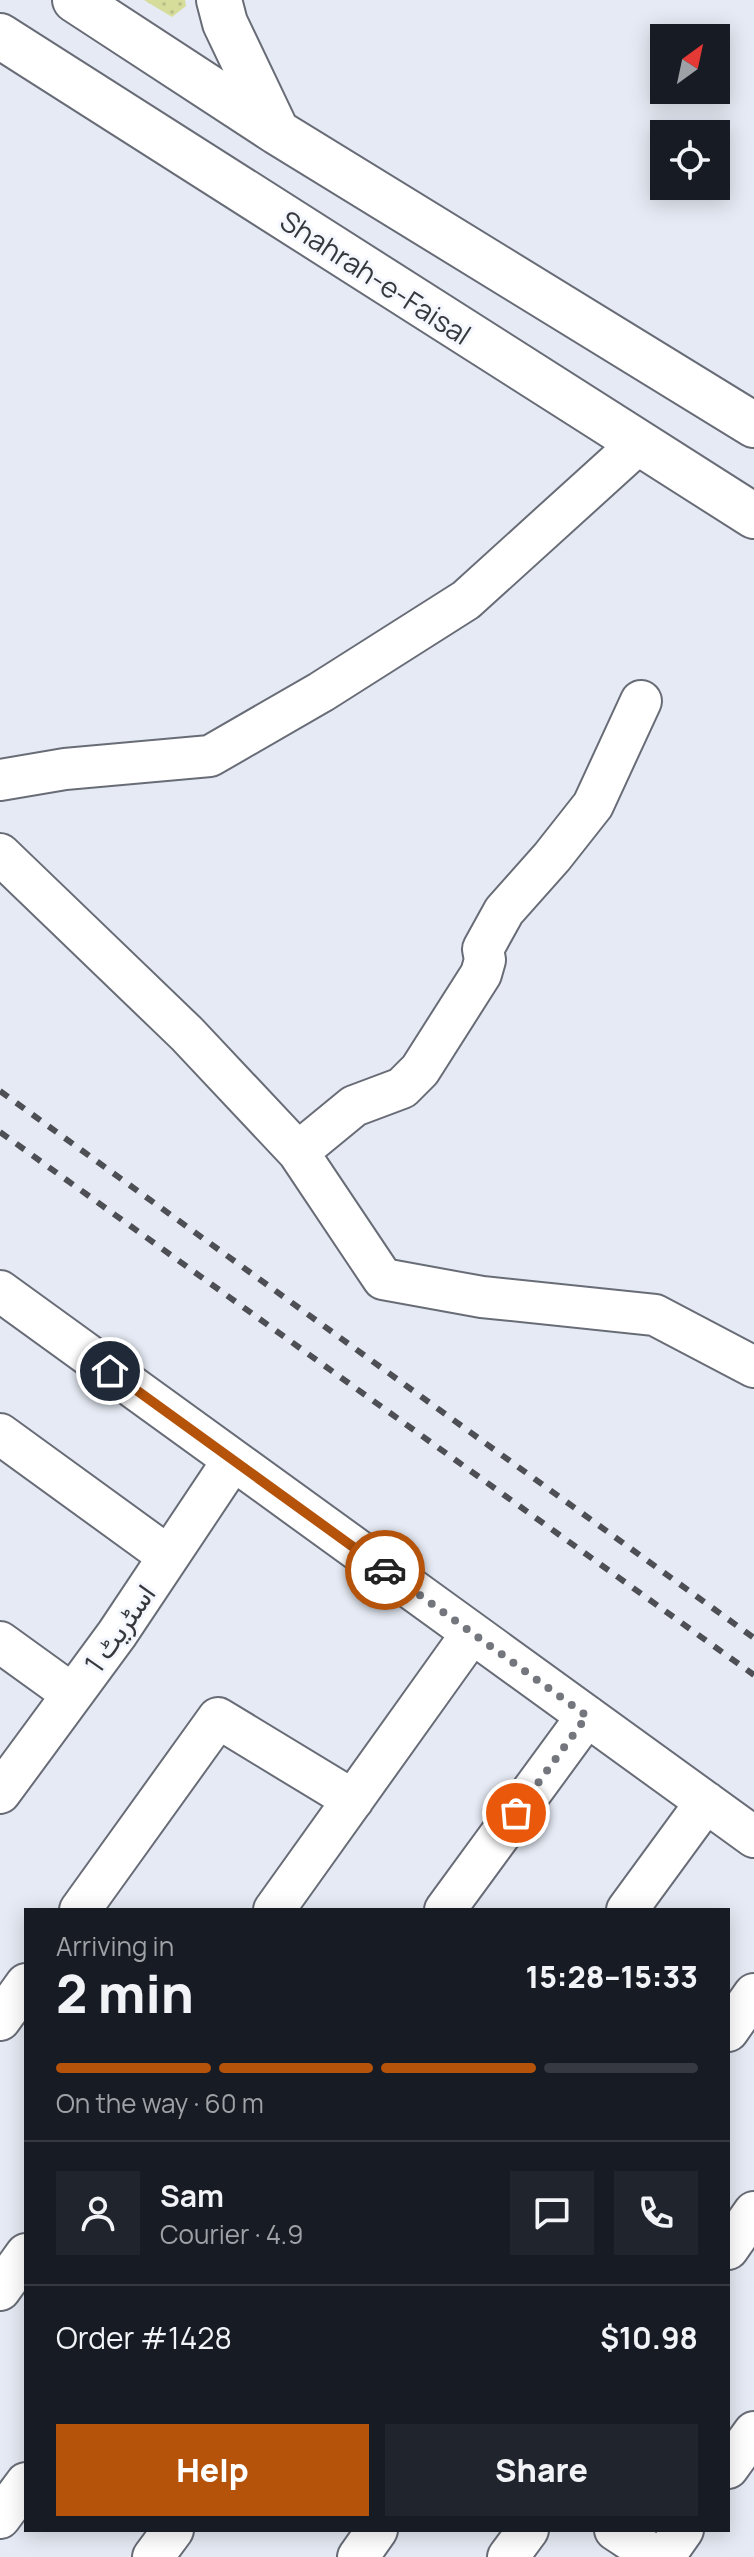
<!DOCTYPE html>
<html lang="en">
<head>
<meta charset="utf-8">
<style>
	:root { --surface:#171b24; --page:#20242c; --text:#f1f3f6; --muted:#9ea1a6; --line:#363941; --accent:#b45309 }
	body { margin:0; font-family:Manrope,Vazirmatn,sans-serif; background:var(--page); color:var(--text); height:100vh; display:flex; flex-direction:column; font-size:30px; white-space:nowrap }
	* { box-sizing:border-box; margin:0 }
	p { font-size:26px; color:var(--muted) }
	.icon { flex:none; width:44px; height:44px; fill:none; stroke:currentColor; stroke-width:2; stroke-linecap:round; stroke-linejoin:round }
	.map { position:relative; flex:1; overflow:hidden }
	.panel { position:absolute; left:24px; top:1908px; width:706px; height:624px; display:flex; flex-direction:column; background:var(--surface); border-radius:0px; box-shadow:0 4px 20px #0003 }
	.panel>* { flex:none }
	.needle { width:52px; rotate:33deg }
	.tools { position:absolute; left:650px; top:24px; display:grid; gap:16px }
	.tools a { display:grid; place-items:center; width:80px; height:80px; border-radius:0px; background:var(--surface); box-shadow:0 4px 20px #0003; font-size:40px }
	.pin { position:absolute; display:grid; place-items:center; width:68px; height:68px; color:#fff; margin:-34px; border:4px solid #fff; border-radius:50%; box-shadow:0 2px 8px #0007 }
	.courier { position:absolute; display:grid; place-items:center; width:80px; height:80px; margin:-40px; border:6px solid #b45309; border-radius:50%; background:#fff; color:#222; box-shadow:0 2px 10px #0007 }
	.overview em { font-style:normal; font-weight:800 }
	.overview div { display:flex; flex-direction:column-reverse }
	.overview { display:flex; align-items:center; justify-content:space-between; height:136px; padding:0 32px }
	h1 { font-size:52px; font-weight:800; line-height:60px }
	.bar { display:grid; grid-template-columns:repeat(4,1fr); gap:12px 8px; align-content:center; height:96px; padding:0 32px }
	.bar i { height:10px; border-radius:6px; background:var(--line) }
	.bar .active { background:var(--accent) }
	.bar p { grid-column:span 4 }
	.line { display:flex; align-items:center; gap:20px; padding:0 32px; border-top:2px solid var(--line) }
	.line div { flex:1 }
	.round { display:grid; place-items:center; flex:none; width:84px; height:84px; border-radius:0px; background:var(--page) }
	.primary-button { display:flex; gap:16px; margin-top:auto; padding:16px 32px }
	.primary-button a { flex:1; height:92px; border-radius:0px; background:var(--accent); color:#fff; font-size:32px; font-weight:800; line-height:92px; text-align:center }
	.primary-button a+a { background:var(--page); color:var(--text) }
	.map>svg:first-child { display:block }
	.grass { fill:url(#grass-dots) }
	.lines { fill:none; stroke-linecap:round; stroke-linejoin:round }
	.street-casing { stroke:#686c76; stroke-width:44 }
	.highway-casing { stroke:#686c76; stroke-width:48 }
	.street { stroke:#fff; stroke-width:40 }
	.highway { stroke:#fff; stroke-width:44 }
	.rail { stroke:#4d4f54; stroke-width:6; stroke-dasharray:10 10; stroke-linecap:butt }
	.done { stroke:#73767c; stroke-width:8; stroke-dasharray:0 14.4 }
	.route { stroke:#b45309; stroke-width:10 }
	.labels { text-anchor:middle; dominant-baseline:central; stroke-width:6; stroke-linejoin:round; paint-order:stroke }
	.street-label { font-size:28px; fill:#36383c; stroke:#f4f7fe }
</style>
</head>
<body>
<div class="map">
<svg width="754" height="2557" viewBox="0 0 754 2557">
	<defs>
		<pattern id="grass-dots" width="8" height="8" patternUnits="userSpaceOnUse" patternTransform="scale(2)"><rect width="8" height="8" fill="#d6dd9b"/><path d="M2 2h.1M6 6h.1" fill="none" stroke="#b8be86" stroke-width="1.8" stroke-linecap="round"/></pattern>
	</defs>
	<rect width="100%" height="100%" fill="#e5eaf4"/>
	<path class="grass" d="M144 0H185L186 6 172 17Z"/>
	<g class="lines">
		<g class="street-casing">
			<path id="street" d="M0 780 65 769 210 756 321 692 466 600 638 444
				M0 854 187 1034 298 1152 383 1279 482 1297 655 1315 754 1367
				M298 1152 354 1106 402 1088 420 1070 481 974 485 960 483 949 504 911 552 857 593 805 641 701
				M0 1291 754 1837
				M0 1434 168 1556
				M0 1642 72 1694
				M0 1793 117 1634 233 1460
				M80 1910 218 1718 353 1800
				M274 1910 472 1633
				M445 1910 587 1716
				M627 1910 706 1802
				M0 2020 26 1984
				M728 2031 754 1994
				M728 2249 754 2212
				M0 2290 26 2254
				M728 2468 754 2432
				M0 2518 26 2483
				M615 2530 656 2557
				M153 2557 173 2530
				M358 2557 377 2530
				M508 2557 528 2530
				M664 2557 683 2530"/>
		</g>
		<g class="highway-casing">
			<path id="highway" d="M75 0 277 132 754 425
				M219 0 225 23 277 132
				M0 36 754 516"/>
		</g>
		<use href="#street" class="street"/>
		<use href="#highway" class="highway"/>
		<path class="rail" d="M0 1091 754 1638
			M0 1132 754 1675"/>
	</g>
	<g class="lines">
		<path class="done" d="M385 1570 587 1716 516 1813"/>
		<path class="route" d="M110 1371 385 1570"/>
	</g>
	<g class="labels">
		<g class="street-label">
			<text transform="translate(376 277) rotate(33)">Shahrah-e-Faisal</text>
			<text transform="translate(119 1628) rotate(-55)">اسٹریٹ 1</text>
		</g>
	</g>
</svg>
<div class="tools">
<a><svg class="needle" viewBox="-14 -14 28 28"><path d="M0-13l5 13h-10z" fill="#e53935"/><path d="M0 13l5-13h-10z" fill="#9ea1a6"/></svg></a>
<a><svg class="icon" aria-label="locate" viewBox="0 0 24 24"><circle cx="12" cy="12" r="6"/><path d="M12 2v4M12 18v4M2 12h4M18 12h4"/></svg></a>
</div>
<div class="pin" style="left:516px;top:1813px;background:#ea580c"><svg class="icon" aria-label="bag" viewBox="0 0 24 24"><path d="M5 8h14l-1 12H6zM9 8a3 3 0 0 1 6 0"/></svg></div>
<div class="pin" style="left:110px;top:1371px;background:#1f2937"><svg class="icon" aria-label="home" viewBox="0 0 24 24"><path d="M3 11l9-7 9 7M6 9v11h12V9"/></svg></div>
<div class="courier" style="left:385px;top:1570px"><svg class="icon" aria-label="car" viewBox="0 0 24 24"><path d="M5 17H2v-5l4-1 3-4h7l3 4 3 1v5h-3M9 17h6M6 11h13"/><circle cx="7" cy="17" r="2"/><circle cx="17" cy="17" r="2"/></svg></div>
<section class="panel">
<div class="overview"><div><h1>2 min</h1><p>Arriving in</p></div><em>15:28–15:33</em></div>
<div class="bar"><i class="active"></i><i class="active"></i><i class="active"></i><i></i><p>On the way · 60 m</p></div>
<div class="line" style="height:144px"><a class="round"><svg class="icon" aria-label="person" viewBox="0 0 24 24"><circle cx="12" cy="8" r="4"/><path d="M4 21q1-7 8-7t8 7"/></svg></a><div><b>Sam</b><p>Courier · 4.9</p></div><a class="round"><svg class="icon" aria-label="chat" viewBox="0 0 24 24"><path d="M4 5h16v11H9l-5 4z"/></svg></a><a class="round"><svg class="icon" aria-label="phone" viewBox="0 0 24 24"><path d="M5 4h4l2 5-3 2q2 4 5 5l2-3 5 2v4C11 20 4 13 5 4z"/></svg></a></div>
<div class="line" style="height:104px"><div>Order #1428</div><b>$10.98</b></div>
<div class="primary-button"><a>Help</a><a>Share</a></div>
</section>
</div>
</body>
</html>
